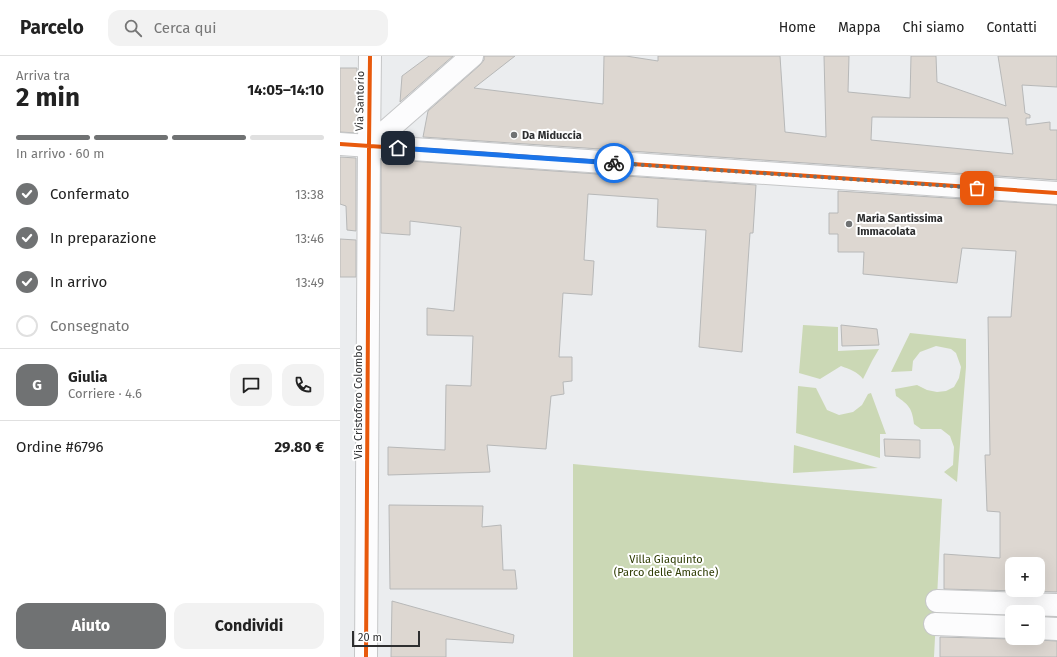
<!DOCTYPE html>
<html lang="it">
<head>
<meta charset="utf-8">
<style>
	:root { --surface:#fff; --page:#f2f2f2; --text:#222; --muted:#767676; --line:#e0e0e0; --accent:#707273 }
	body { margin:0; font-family:"Fira Sans",sans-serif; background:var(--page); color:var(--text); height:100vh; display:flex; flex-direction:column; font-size:15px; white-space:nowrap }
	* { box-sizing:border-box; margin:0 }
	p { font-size:13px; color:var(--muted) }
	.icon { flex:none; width:22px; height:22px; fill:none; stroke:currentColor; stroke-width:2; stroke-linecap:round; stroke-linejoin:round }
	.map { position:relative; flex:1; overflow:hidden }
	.side { display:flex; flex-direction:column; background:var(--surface); width:340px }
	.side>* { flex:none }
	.fabs { position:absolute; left:665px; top:501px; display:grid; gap:8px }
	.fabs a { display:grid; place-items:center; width:40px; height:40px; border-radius:8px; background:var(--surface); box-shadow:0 4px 16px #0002; font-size:20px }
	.scale { position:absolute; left:12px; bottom:10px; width:68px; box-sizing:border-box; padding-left:4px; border:2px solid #2e2f30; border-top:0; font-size:11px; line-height:14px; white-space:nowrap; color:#2e2f30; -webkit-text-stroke:3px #fff; paint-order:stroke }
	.pin { position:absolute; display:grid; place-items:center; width:34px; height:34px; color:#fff; margin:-17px; border-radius:8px; box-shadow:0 2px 6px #0006 }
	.courier { position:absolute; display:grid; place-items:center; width:40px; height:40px; margin:-20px; border:3px solid #1a73e8; border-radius:50%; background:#fff; color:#222; box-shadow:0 1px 5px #0007 }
	.summary em { font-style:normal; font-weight:700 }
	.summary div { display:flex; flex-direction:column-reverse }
	.summary { display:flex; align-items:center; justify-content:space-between; height:68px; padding:0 16px }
	h1 { font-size:26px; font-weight:700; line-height:30px }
	.bar { display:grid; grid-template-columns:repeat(4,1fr); gap:6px 4px; align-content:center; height:48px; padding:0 16px }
	.bar i { height:5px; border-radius:3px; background:var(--line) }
	.bar .selected { background:var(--accent) }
	.bar p { grid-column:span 4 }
	.line { display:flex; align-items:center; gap:10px; padding:0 16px; border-top:1px solid var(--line) }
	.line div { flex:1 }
	.round { display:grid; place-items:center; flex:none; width:42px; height:42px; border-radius:12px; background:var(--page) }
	ol { padding:0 16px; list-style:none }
	li { display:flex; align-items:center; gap:12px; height:44px }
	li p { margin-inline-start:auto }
	li .icon { padding:4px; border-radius:50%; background:var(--accent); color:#fff; stroke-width:4 }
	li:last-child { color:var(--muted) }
	li i { width:22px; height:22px; border:2px solid var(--line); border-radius:50% }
	.cta { display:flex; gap:8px; margin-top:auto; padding:8px 16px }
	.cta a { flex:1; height:46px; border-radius:12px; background:var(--accent); color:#fff; font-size:16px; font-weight:700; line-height:46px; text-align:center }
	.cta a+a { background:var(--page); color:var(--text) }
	header { display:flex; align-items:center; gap:24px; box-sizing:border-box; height:56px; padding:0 20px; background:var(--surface); border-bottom:1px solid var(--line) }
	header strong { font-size:19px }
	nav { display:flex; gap:22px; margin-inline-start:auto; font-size:14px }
	.search { width:280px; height:36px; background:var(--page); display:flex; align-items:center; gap:10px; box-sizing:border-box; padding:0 14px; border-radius:12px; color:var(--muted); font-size:15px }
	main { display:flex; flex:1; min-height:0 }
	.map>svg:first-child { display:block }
	.green { fill:#cbd8b5 }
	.building { fill:#ddd7d1; stroke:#b7b8b8; fill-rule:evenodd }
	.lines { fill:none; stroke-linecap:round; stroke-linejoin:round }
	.street-casing { stroke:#c6c7c8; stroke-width:24 }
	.street { stroke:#fcfcfd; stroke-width:22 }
	.cycleway-casing { stroke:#fff; stroke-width:6 }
	.cycleway { stroke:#e8590c; stroke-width:4 }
	.done { stroke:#707273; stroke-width:4; stroke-dasharray:0 7.2 }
	.route { stroke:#1a73e8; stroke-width:5 }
	.poi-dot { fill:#707273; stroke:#fff; stroke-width:1.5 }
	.labels { text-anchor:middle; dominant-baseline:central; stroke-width:4; stroke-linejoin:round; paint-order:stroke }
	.street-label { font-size:11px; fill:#2e2f30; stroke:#fff }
	.poi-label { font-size:11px; font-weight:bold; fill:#2e2f30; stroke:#fff; text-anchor:start }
	.park-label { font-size:11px; fill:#2c3a00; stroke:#fff }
</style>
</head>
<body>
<header>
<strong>Parcelo</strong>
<div class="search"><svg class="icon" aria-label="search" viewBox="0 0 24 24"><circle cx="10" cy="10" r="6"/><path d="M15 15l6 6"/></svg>Cerca qui</div>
<nav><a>Home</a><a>Mappa</a><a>Chi siamo</a><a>Contatti</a></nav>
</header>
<main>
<section class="side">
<div class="summary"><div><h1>2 min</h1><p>Arriva tra</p></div><em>14:05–14:10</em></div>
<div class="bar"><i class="selected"></i><i class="selected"></i><i class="selected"></i><i></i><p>In arrivo · 60 m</p></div>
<ol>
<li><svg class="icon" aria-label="check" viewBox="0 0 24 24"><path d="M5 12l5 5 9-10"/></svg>Confermato<p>13:38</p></li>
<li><svg class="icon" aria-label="check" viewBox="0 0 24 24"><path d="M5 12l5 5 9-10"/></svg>In preparazione<p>13:46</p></li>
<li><svg class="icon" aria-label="check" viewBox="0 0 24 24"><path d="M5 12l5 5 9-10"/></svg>In arrivo<p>13:49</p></li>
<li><i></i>Consegnato</li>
</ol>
<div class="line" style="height:72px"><b class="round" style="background:var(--accent);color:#fff">G</b><div><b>Giulia</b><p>Corriere · 4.6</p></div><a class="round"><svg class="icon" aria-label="chat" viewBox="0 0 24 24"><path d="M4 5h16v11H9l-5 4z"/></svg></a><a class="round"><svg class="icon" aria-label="phone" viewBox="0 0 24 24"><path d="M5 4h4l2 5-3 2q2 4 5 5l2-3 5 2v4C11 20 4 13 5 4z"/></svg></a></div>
<div class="line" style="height:52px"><div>Ordine #6796</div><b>29.80 €</b></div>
<div class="cta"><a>Aiuto</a><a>Condividi</a></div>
</section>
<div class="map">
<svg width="717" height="601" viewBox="0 0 717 601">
	<rect width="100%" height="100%" fill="#ebedef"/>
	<path class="green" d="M463 269 498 271V295L539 293 532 305 523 323C518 316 509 313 501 310L480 323 459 317Z
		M570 277 626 283V311L617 426 604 416 613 409 614 391 610 380 601 373H581L574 368C572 352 569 349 556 340L555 333 577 329 587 334 597 336 606 335 614 331 619 322 621 311 616 297 611 293 596 290 580 296 573 305 572 315 551 316Z
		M458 330 476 332 487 354 499 359 513 356 522 349 528 338 531 337 546 378H540V402L456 377Z
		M454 389 538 412 453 417Z
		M233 408 602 443 594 601H233Z"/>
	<path class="building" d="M89 0H113L60 46 62 20Z
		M144 0H175L134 32 263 48 264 0H286L318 5V0H440L445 76 486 81 484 0H509L508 36 570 42 571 0H596L597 26 666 50 658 0H717V31L682 29 685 57 690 59V62H686V69L710 66V74H717V124L83 81 88 55 140 9 144 4ZM532 61 668 62 673 98 531 84Z
		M0 12H17V77L0 76Z
		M0 101 16 102V175L7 174 6 150 0 148Z
		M41 103 416 129 413 177H410L402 296 359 291 366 174 317 171 318 143 248 138 244 204 254 205 252 239 223 237 219 301H232V325L223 326 224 338 211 340 206 393 147 389 150 416 48 419V391L105 394 106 329 131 330 133 280 87 279V252L114 255 121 171 70 165V179L41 177Z
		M498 135 717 149V536L604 533V498L660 502V456L647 455 645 399H650L648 261H671L676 195 622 192 617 227 523 218 524 196H498V178H489V157H498ZM672 508H698V534H672Z
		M0 183 16 184V221H0Z
		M501 269 537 273 539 289 502 290Z
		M544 383 580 384V402L545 400Z
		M49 449 143 450 142 471 161 469 163 514H175L177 533H50Z
		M52 545 174 579 173 587 106 583V601H51Z
		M600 581 672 583 678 582H691L697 584 717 585V601H600Z"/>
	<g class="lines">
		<g class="street-casing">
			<path id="street" d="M0 88 717 137
				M29 90 132 0
				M597 545 717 549
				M595 568 672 571
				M698 572 717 573
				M26 601 29 90 30 0"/>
		</g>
		<use href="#street" class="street"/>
		<g class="cycleway-casing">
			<path id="cycleway" d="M0 88 717 137
				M26 601 29 90 30 0"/>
		</g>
		<use href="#cycleway" class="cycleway"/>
	</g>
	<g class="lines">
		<path class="done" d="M274 107 637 132"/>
		<path class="route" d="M58 92 274 107"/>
	</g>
	<g class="poi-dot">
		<circle cx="174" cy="79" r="4"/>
		<circle cx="509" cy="168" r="4"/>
	</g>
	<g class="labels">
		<g class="street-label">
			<text transform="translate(20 45) rotate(-89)">Via Santorio</text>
			<text transform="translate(18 346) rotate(-90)">Via Cristoforo Colombo</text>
		</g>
		<g class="poi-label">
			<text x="182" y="79">Da Miduccia</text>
			<text x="517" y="162">Maria Santissima<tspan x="517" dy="13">Immacolata</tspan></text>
		</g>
		<g class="park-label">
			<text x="326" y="503">Villa Giaquinto<tspan x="326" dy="13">(Parco delle Amache)</tspan></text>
		</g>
	</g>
</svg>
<div class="fabs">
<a>+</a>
<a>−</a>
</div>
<div class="scale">20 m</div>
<div class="pin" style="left:637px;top:132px;background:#ea580c"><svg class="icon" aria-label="bag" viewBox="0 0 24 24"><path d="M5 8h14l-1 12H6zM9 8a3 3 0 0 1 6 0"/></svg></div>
<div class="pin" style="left:58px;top:92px;background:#1f2937"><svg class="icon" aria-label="home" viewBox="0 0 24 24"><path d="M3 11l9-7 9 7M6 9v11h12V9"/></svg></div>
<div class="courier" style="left:274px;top:107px"><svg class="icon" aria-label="bike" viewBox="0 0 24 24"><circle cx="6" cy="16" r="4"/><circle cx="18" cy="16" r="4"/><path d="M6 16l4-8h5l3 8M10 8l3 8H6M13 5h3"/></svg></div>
</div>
</main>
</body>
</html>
